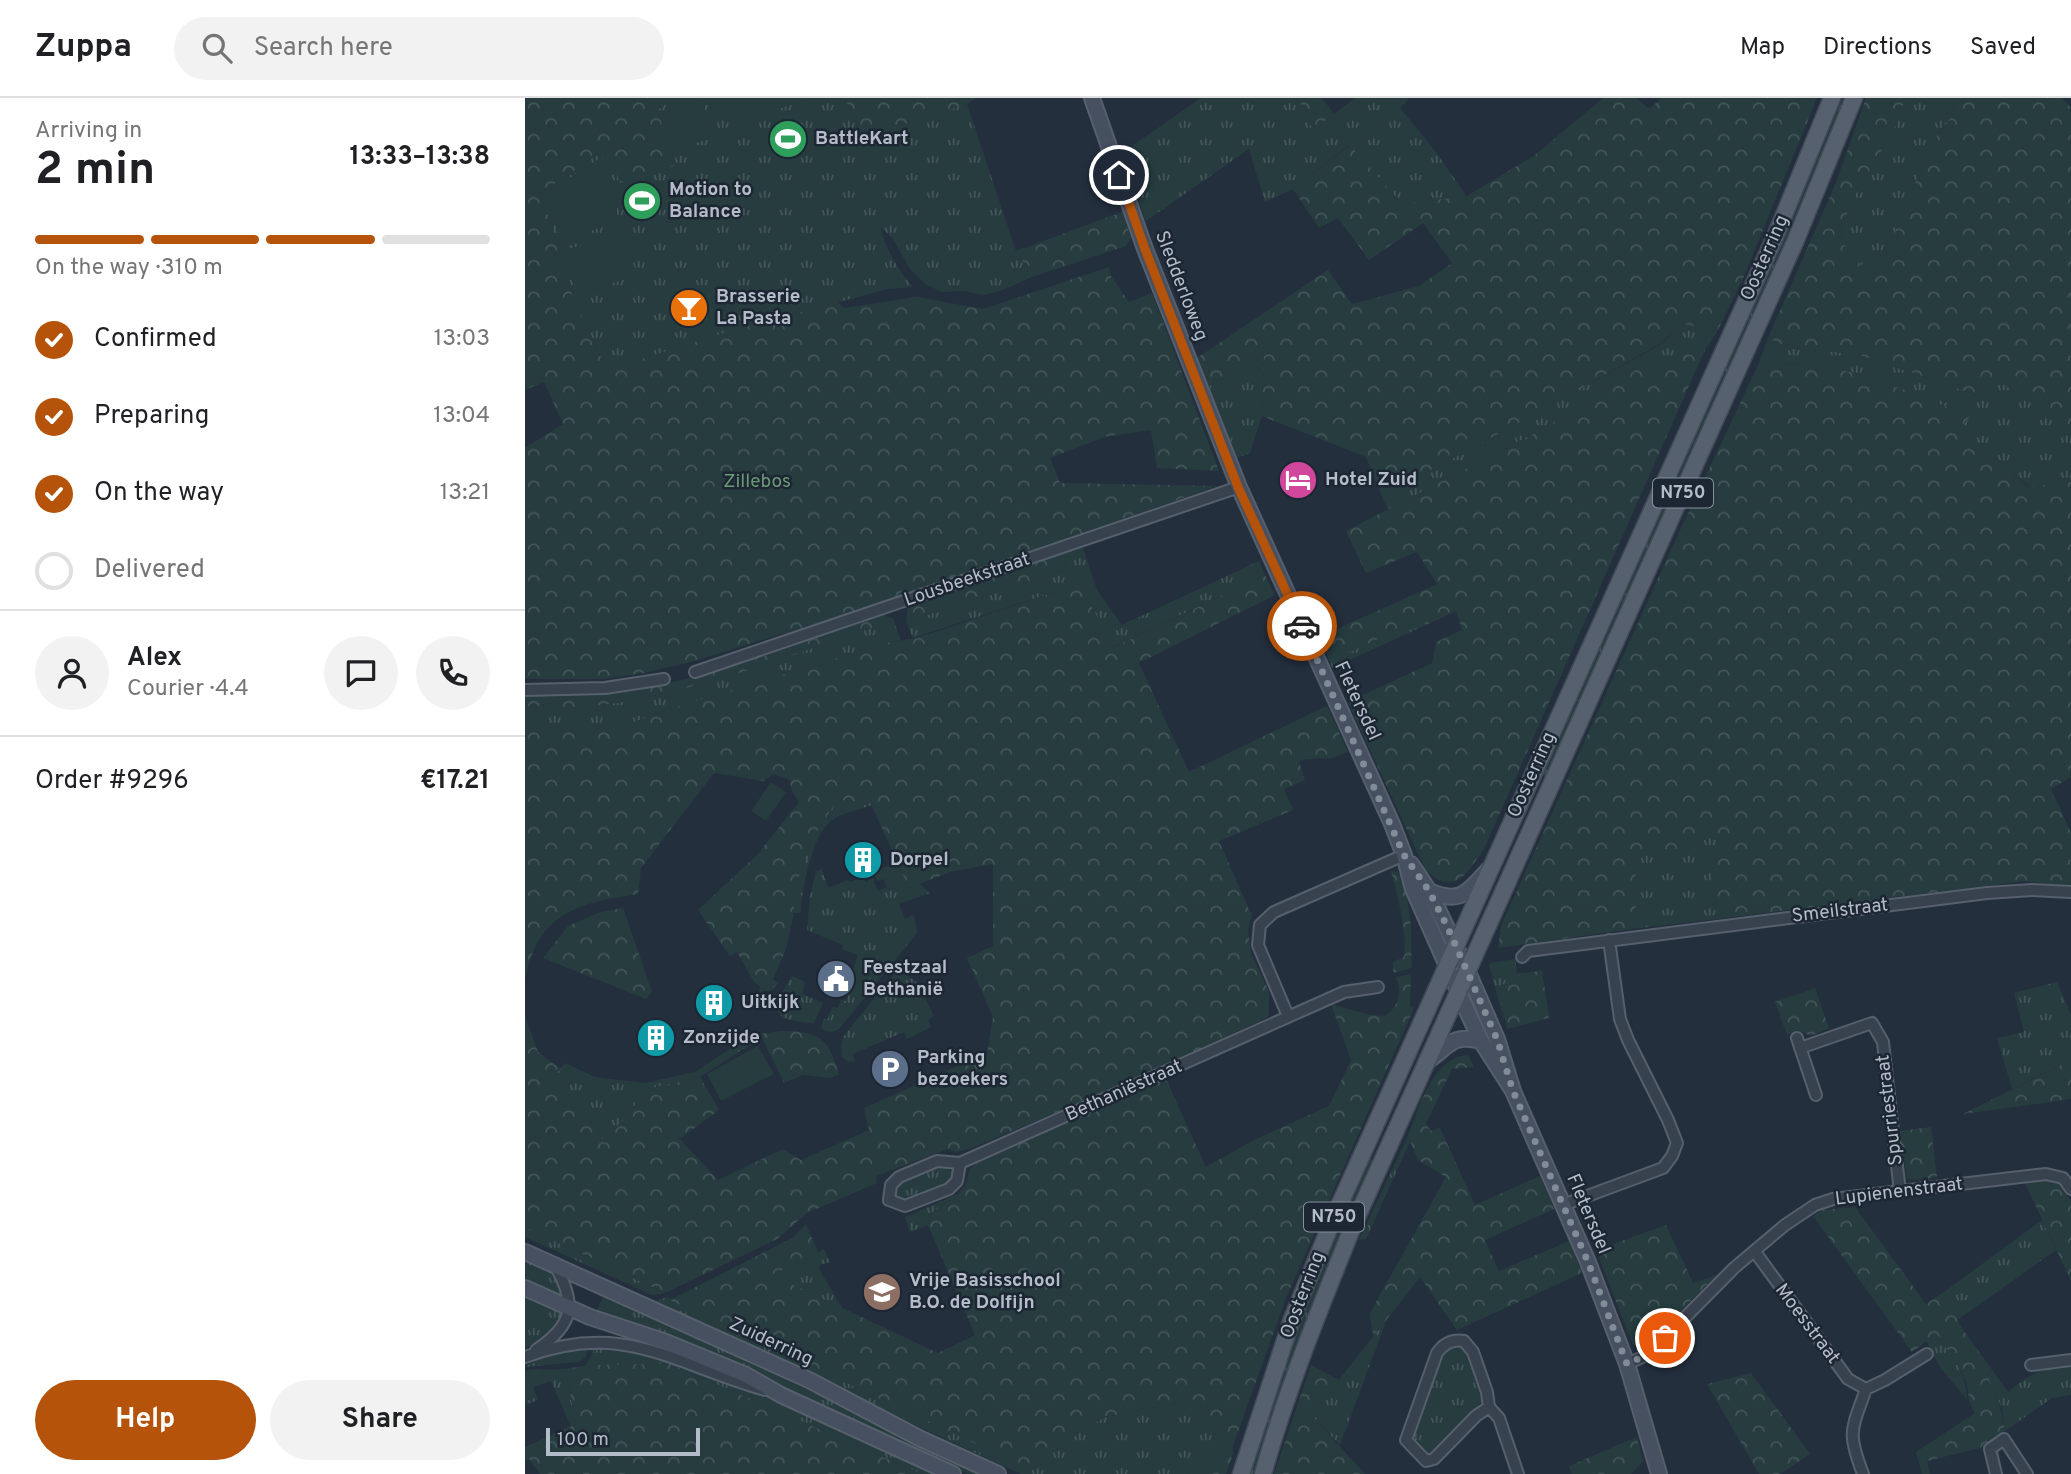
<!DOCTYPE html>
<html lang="en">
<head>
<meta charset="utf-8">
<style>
	:root { --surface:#fff; --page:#f2f2f2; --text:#202124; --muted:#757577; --line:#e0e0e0; --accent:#b45309 }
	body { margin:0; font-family:Overpass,sans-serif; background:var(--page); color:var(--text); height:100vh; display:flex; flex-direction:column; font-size:26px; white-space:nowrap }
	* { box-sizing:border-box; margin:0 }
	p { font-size:23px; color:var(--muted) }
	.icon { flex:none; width:38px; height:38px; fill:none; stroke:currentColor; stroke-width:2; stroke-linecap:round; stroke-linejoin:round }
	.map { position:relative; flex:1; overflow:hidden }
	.panel { display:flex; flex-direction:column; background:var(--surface); width:525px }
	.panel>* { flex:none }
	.scale { position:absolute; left:21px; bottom:18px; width:154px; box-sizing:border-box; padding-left:7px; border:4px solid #b4bcc9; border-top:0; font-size:19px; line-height:24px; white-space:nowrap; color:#b4bcc9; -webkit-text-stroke:5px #1d2633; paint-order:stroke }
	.pin { position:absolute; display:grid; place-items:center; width:60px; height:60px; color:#fff; margin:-30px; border:4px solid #fff; border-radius:50%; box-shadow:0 2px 7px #0007 }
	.courier { position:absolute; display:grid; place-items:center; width:70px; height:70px; margin:-35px; border:5px solid #b45309; border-radius:50%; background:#fff; color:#222; box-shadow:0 2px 9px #0007 }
	.summary em { font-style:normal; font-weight:700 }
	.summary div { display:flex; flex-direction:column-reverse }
	.summary { display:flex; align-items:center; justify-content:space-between; height:119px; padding:0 35px }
	h1 { font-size:46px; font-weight:700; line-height:52px }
	.bar { display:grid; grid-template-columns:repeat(4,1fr); gap:10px 7px; align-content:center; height:84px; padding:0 35px }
	.bar i { height:9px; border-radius:5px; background:var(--line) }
	.bar .current { background:var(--accent) }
	.bar p { grid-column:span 4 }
	.line { display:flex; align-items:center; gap:18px; padding:0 35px; border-top:2px solid var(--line) }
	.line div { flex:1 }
	.round { display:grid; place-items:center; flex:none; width:74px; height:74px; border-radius:37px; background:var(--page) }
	ol { padding:0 35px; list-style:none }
	li { display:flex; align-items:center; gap:21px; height:77px }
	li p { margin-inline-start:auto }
	li .icon { padding:7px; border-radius:50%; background:var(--accent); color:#fff; stroke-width:4 }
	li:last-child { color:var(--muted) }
	li i { width:38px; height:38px; border:4px solid var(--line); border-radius:50% }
	.action { display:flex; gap:14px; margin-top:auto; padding:14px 35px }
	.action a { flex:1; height:80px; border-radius:42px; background:var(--accent); color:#fff; font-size:28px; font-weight:700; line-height:80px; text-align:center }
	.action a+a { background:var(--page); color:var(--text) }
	header { display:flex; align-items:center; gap:42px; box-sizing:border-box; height:98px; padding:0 35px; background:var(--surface); border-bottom:2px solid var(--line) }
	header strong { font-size:33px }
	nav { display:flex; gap:38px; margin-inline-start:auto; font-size:24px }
	.search { width:490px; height:63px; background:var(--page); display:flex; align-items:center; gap:18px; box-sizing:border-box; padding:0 24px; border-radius:38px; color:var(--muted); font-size:26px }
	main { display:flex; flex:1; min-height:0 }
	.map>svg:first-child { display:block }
	.grass { fill:url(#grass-tufts) }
	.forest { fill:url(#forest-crowns) }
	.garden { fill:#263c3f }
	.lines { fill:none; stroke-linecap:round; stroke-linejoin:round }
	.street-casing { stroke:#565f6c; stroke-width:14 }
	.secondary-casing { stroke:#565f6c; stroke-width:18 }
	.primary-casing { stroke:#414a57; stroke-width:19 }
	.street { stroke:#38414e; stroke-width:10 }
	.secondary { stroke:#465061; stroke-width:14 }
	.primary { stroke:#56606e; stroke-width:16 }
	.done { stroke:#828b98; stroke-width:7; stroke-dasharray:0 12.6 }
	.route { stroke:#b45309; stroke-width:9 }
	.labels { text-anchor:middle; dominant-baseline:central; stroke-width:5; stroke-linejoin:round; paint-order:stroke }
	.shield { fill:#1d2633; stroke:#878f9c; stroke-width:2 }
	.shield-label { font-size:18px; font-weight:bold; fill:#b4bcc9 }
	.poi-label { font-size:19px; font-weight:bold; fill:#b4bcc9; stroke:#1d2633; text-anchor:start }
	.street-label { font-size:19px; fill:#b4bcc9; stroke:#1d2633 }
	.park-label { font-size:19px; fill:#6b9a76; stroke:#1d2633 }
</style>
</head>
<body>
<header>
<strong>Zuppa</strong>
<div class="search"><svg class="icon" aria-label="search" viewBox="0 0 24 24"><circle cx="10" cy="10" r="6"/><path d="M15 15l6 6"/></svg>Search here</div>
<nav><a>Map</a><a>Directions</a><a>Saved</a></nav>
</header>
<main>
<section class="panel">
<div class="summary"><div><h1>2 min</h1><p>Arriving in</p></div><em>13:33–13:38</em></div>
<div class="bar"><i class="current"></i><i class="current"></i><i class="current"></i><i></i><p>On the way · 310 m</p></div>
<ol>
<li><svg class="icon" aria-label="check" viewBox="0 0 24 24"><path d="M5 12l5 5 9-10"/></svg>Confirmed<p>13:03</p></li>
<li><svg class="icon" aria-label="check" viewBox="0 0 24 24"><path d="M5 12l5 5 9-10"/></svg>Preparing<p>13:04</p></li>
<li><svg class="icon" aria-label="check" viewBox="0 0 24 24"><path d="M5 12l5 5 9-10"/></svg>On the way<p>13:21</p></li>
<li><i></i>Delivered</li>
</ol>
<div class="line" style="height:126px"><a class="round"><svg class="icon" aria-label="person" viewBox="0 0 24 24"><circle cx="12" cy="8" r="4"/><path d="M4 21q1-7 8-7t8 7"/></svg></a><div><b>Alex</b><p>Courier · 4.4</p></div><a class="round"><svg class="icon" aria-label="chat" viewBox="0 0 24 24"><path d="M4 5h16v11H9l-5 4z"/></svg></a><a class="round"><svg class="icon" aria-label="phone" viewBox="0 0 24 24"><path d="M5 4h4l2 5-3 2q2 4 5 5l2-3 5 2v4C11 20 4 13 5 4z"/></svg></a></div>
<div class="line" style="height:91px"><div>Order #9296</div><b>€17.21</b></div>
<div class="action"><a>Help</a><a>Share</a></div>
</section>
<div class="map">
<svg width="1546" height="1376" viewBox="0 0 1546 1376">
	<defs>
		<pattern id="grass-tufts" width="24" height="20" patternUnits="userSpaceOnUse" patternTransform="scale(1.75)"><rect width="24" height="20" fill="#263c3f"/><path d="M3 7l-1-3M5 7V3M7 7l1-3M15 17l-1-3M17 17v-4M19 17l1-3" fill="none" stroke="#435659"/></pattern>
		<pattern id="forest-crowns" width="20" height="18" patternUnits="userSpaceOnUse" patternTransform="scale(1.75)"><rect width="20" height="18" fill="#263c3f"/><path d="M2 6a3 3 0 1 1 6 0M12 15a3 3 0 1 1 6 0" fill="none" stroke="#435659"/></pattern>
	</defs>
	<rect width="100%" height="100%" fill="#242f3e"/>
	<path class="grass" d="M150 0H320L336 40 442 6 491 153 507 179 475 193 458 197 439 193 417 194 400 186 385 171 368 141 356 129C357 146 376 176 388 189L363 191 246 222 82 272 50 206 16 95 83 49 151 67 132 12Z
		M676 0H773L788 32 830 0H882L883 2 875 10 911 54 942 99 877 106 824 47 768 91 740 104 724 51 621 123 597 55Z
		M1313 0H1322L1287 90 1023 680 1015 676Z
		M1380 0H1431L1426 18 1406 46 1353 175 1344 177 1314 142 1326 104 1372 26Z
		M1159 226 1192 234 1179 254 1165 252 1143 265 1127 262 1014 333 863 412 857 398 1027 307 1136 246Z
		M1243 240 1264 250 1332 256 1458 299 1471 281 1546 331V384L1504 389 1436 330 1444 318 1346 279 1291 266 1234 265Z
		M739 255 737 318 725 355 712 360 684 288Z
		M558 450 572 492 597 527 734 463 740 477 588 549 554 486 388 540 381 524 541 471 538 456Z
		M896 520 901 527 807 570 800 552 816 558Z
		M356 526 372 532 376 542 141 612 102 627H0V608C23 608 47 611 69 608 168 596 262 558 356 526Z
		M312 702 345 703 347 707C334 712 316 715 306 723 287 737 276 793 276 815H269V794L285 745Z
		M1168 736H1188L1199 744 1186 773 1193 821 1114 830C1109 801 1106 779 1119 752 1142 764 1153 752 1168 736Z
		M372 764 384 790 395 786 405 795 374 806 380 821 389 817 392 835 314 931 307 934 299 933 296 929 299 921 302 922 307 909 313 910 316 902 321 903 325 892 322 890 333 857 317 851 318 847 282 832 285 798 291 773 297 771 303 790 323 782 325 784 339 779 340 784 348 781 353 793 362 789 359 781 352 783 349 774Z
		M990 861 992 875 1008 874 1003 885 998 888 974 890 979 922 964 868 965 865Z
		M373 871 392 884 409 918 403 922 406 929 382 941 379 934 328 956 330 963 324 964 317 959 316 948 318 939Z
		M267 878 280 884 277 896 298 905 289 925C246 923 245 913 267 878Z
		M1532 884 1546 917V968L1535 967 1487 991 1472 940 1499 934 1489 895Z
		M231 938 237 943 218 951 175 979 123 991 80 1045 29 977 40 965 70 979 120 985 170 974 215 944Z
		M883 1038 885 1044 841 1141 834 1142Z
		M842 1060 850 1063 732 1376H723C752 1267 798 1163 842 1060Z
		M418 1068 427 1074 425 1085 380 1104 370 1097 371 1090 376 1084Z
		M433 1096 405 1116 403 1127 385 1134 380 1119Z
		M1517 1122 1531 1152 1431 1223 1419 1194Z
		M0 1129 140 1195 127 1197 0 1139Z
		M299 1151 305 1164 295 1167 294 1171 318 1211 246 1177Z
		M0 1162C29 1173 32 1176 41 1205L0 1186Z
		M86 1184 130 1203 143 1199 501 1369 579 1319 670 1302 710 1342 708 1348 662 1376H496L84 1186Z
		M0 1194 39 1211C33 1232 19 1241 0 1250Z
		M79 1197 463 1376H443L232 1277 70 1216Z
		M862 1221 815 1347 786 1317Z
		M1438 1232 1483 1294C1507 1275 1515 1271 1546 1266V1297L1527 1300 1480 1333 1477 1310Z
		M1412 1236C1426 1257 1442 1275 1442 1302L1415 1269 1401 1243Z
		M930 1245 942 1250 959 1302 907 1357 901 1356 886 1343 917 1254Z
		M63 1248 61 1259 54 1264 0 1269V1267L34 1253Z
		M69 1248 101 1249 222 1290 414 1376H397L145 1266 60 1268 67 1257Z
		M40 1271 51 1326 46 1329 26 1283 8 1289 13 1302 0 1307V1274L5 1272Z"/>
	<path class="forest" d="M0 0H150L132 12 151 67 95 85 82 50 16 95 50 206 82 272 192 237 313 204 319 210 392 199 458 211 584 169 586 178 604 204 627 195 694 373 632 370 626 332 579 339 525 360 535 385 692 388 357 505 166 564 119 575 78 581H0V350L38 326 19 284 0 292Z
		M320 0H451L442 6 336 40Z
		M773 0H797L809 16 788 32Z
		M1078 0H1111L1124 11 1137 0H1292L1217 183 1192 234 1159 226 1136 245 1027 307 857 398 841 359 737 318 739 255 684 288 672 260 803 172 827 206 894 188 927 165 898 125 844 162 813 120 794 130 768 91 825 47 877 106 942 98 1010 57Z
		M1341 0H1380L1372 26 1326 104 1314 141 1345 177 1353 175 1406 46 1426 19 1431 0H1537L1546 10V331L1471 282 1458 299 1332 256 1264 250 1243 240 1310 87Z
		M597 114 606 140 601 148 507 179 491 153Z
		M1165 252 1179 254 959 751C942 776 928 800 900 771L823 604 907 565 911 544 937 532 931 513 901 527 896 521 816 558 800 552 794 539 912 486 892 454 841 475 821 433 1014 333 1127 262 1143 265Z
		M1234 265 1291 266 1346 279 1445 318 1437 330 1503 389 1546 384V679L1526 691 1546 734V789L1501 783 1193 821 1186 773 1198 744 1188 736H1168C1152 753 1143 763 1119 753 1106 779 1109 801 1114 830L973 850 976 828 1150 443Z
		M538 456 541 471 381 524 383 509Z
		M740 477 750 497 614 565 664 674 802 608 823 654 807 660 780 661 774 664 780 682 759 691 768 712 694 743 725 814H727L723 833 726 855 744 893V917L735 923 622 976 447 1050 431 1054 423 1051 351 1078 352 1085 282 1115 252 1141 140 1195 0 1129V918L13 954 36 971 29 977 80 1045 123 991 175 979 194 1012 155 1041 193 1082 258 1051 276 1062 344 1032 339 1010 462 955 468 919 442 860 468 848V766L425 774 384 790 345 704 312 702 285 745 269 794V815L261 851 248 881 253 885 247 892 234 895 235 888 229 884 212 854 205 858 173 812 232 757 274 704 266 691 265 682 249 676 239 683 189 675 116 770 113 796C73 803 37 806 13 843 7 853 4 868 0 880V627H102L141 612 366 544 392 540 554 486 589 549Z
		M352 517H359L369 521 372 532 356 527C262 558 168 596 69 608 47 611 23 608 0 608V596C27 595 54 597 80 595 175 587 263 549 352 517Z
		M866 773 873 774C888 805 886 837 887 870L868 875V864L879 859C882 830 873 801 866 773Z
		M98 810 127 894 121 901 18 860 43 828 76 814Z
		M1017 872 1024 920 982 931 973 890 984 882 993 888 1003 885 1008 874Z
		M886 876 885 908 889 910 761 1200 710 1342 670 1302 579 1319 502 1370 145 1202 267 1140 281 1126 293 1154 247 1177 413 1255 450 1237 403 1127 405 1117 433 1096 440 1088 445 1071 452 1064 641 981 681 1069 727 1043 804 1008 826 962 806 906 845 917 860 918C874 908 877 896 871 879Z
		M1290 890 1304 930 1286 938 1272 932 1262 937 1250 904Z
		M256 933C295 933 303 940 314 976L306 980 278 977 259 985 235 936Z
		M943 957 949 969 927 971 901 1026 906 1033 915 1030 950 1107 1015 1078 1029 1111 960 1142 974 1173 1044 1143 1057 1175 932 1232 895 1179 848 1239 845 1215 921 1079 893 1062 883 1038C895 1009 907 960 943 957Z
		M1536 967 1546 968V1001L1438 1016Z
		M1406 1029 1412 1079 1397 1082 1382 1081 1375 1033Z
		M1519 1082 1531 1083 1538 1088 1546 1105V1183L1500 1085Z
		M1330 1109 1401 1206 1419 1194C1438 1239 1474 1283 1480 1333L1455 1350 1402 1363 1405 1376H1397L1391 1354 1450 1315C1440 1299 1446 1295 1440 1282 1433 1265 1422 1251 1412 1236L1387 1254 1288 1118 1298 1112Z
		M1141 1127 1168 1185 1192 1177 1120 1248 1114 1250 1108 1247 1071 1152Z
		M145 1266 397 1376H15L4 1361 0 1363V1349L51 1326 40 1271 64 1267Z
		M786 1267 814 1282 786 1317 840 1376H749Z
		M1226 1275 1285 1356 1255 1376H1234L1182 1286Z
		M1112 1339 1118 1363 1106 1376H1047L1044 1368Z
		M708 1348V1356L701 1376H662Z"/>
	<path class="garden" d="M199 0H287L207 26Z
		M177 3 189 39 154 50 142 14Z
		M77 59 94 123 36 143 21 95Z
		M99 135 112 177 53 196 40 152Z
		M246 684 261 694 241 723 226 713Z
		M233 948 249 976 196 1003 182 976Z"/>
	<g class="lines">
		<g class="street-casing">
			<path id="street" d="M170 574 714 389
				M0 592 80 590 139 581
				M997 859 1003 853 1462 795 1507 792 1546 794
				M763 918 733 847 735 827 749 814 879 757
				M1272 940 1291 997
				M1275 950 1347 925 1358 944 1375 1094
				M435 1065 432 1083 424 1091 380 1108 364 1102 366 1087 374 1079 412 1063 435 1065 819 894 853 889
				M1038 1107 1138 1070 1147 1058 1152 1045 1143 1022 1103 942 1095 921 1084 842
				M1230 1154 1323 1281 1341 1291
				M11 1252C49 1227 52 1206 30 1167
				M0 1259C100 1222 148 1266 240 1292
				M1102 1266 1124 1256 1209 1170 1260 1127 1290 1107 1308 1101 1521 1076 1538 1080 1546 1091
				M1506 1267 1546 1262
				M964 1309 951 1318 909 1361 901 1363 881 1342 912 1255C919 1245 928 1241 939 1243L948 1254 962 1294 964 1309 974 1320 993 1376
				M1338 1376C1322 1334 1326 1333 1341 1291L1360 1282 1402 1256
				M1471 1376 1465 1351 1479 1341 1502 1376"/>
		</g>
		<g class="secondary-casing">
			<path id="secondary" d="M567 0 620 151 714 389 867 726 879 757 888 791 942 913 956 943 988 993
				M886 766 904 793 942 872 972 941 988 993 1063 1164 1102 1266 1134 1376
				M904 793C935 807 943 794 963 772
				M901 964C924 949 926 935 956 943
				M0 1154 284 1282 394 1340 473 1376
				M0 1190 65 1219 141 1244 221 1277 256 1297 428 1376"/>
		</g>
		<g class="primary-casing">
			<path id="primary" d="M716 1376 767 1221 809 1119 1250 139 1307 0
				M738 1376C762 1291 795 1210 828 1128L1270 144 1329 0"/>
		</g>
		<use href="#street" class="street"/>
		<use href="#secondary" class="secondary"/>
		<use href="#primary" class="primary"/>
	</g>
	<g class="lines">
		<path class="done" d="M777 528 879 757 904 793 922 828 972 941 988 993 1063 1164 1102 1266 1124 1256 1140 1240"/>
		<path class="route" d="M594 77 620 151 713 389 777 528"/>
	</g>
	<defs>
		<g id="stadium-disc" transform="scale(2.0125)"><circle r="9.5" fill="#2e9e5b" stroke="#1d2633"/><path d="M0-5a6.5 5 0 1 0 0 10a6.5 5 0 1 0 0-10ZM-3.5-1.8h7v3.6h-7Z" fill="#fff"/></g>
		<g id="bar-disc" transform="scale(2.0125)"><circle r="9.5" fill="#e8710a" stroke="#1d2633"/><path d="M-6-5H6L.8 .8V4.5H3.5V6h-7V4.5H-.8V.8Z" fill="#fff"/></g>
		<g id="hotel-disc" transform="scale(2.0125)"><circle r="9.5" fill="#d1479c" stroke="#1d2633"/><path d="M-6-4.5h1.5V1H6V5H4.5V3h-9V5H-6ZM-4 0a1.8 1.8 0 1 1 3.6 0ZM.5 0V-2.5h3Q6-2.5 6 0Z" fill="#fff"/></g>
		<g id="building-disc" transform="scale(2.0125)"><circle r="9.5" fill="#0f9aa8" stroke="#1d2633"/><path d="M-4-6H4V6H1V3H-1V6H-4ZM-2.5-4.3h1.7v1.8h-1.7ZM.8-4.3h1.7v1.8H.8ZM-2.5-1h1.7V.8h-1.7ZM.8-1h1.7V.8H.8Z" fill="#fff"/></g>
		<g id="civic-disc" transform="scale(2.0125)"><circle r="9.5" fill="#5c6f8a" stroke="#1d2633"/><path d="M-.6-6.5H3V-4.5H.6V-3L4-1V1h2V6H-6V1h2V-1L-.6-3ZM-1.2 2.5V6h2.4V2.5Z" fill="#fff"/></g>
		<g id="parking-disc" transform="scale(2.0125)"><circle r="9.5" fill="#5c6f8a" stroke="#1d2633"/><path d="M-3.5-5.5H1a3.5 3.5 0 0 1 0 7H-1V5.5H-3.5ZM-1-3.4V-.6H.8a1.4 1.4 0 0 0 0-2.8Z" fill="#fff"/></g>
		<g id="school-disc" transform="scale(2.0125)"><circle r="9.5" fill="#8d6e63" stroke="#1d2633"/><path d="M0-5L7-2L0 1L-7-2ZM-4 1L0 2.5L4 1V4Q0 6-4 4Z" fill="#fff"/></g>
	</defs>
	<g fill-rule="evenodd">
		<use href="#stadium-disc" x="263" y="41"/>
		<use href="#stadium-disc" x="117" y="103"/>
		<use href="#bar-disc" x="164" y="210"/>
		<use href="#hotel-disc" x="773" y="382"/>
		<use href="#building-disc" x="338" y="762"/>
		<use href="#civic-disc" x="311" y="881"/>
		<use href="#building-disc" x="189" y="905"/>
		<use href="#building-disc" x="131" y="940"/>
		<use href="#parking-disc" x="365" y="971"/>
		<use href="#school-disc" x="357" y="1194"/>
	</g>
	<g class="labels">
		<g class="shield">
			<rect x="1128" y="380.5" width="60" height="29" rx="5"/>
			<rect x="779" y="1104.5" width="60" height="29" rx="5"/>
		</g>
		<g class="shield-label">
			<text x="1158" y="395">N750</text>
			<text x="809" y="1119">N750</text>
		</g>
		<g class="poi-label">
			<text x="290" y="41">BattleKart</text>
			<text x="144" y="92">Motion to<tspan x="144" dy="22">Balance</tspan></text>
			<text x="191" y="199">Brasserie<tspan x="191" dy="22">La Pasta</tspan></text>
			<text x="800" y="382">Hotel Zuid</text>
			<text x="365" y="762">Dorpel</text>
			<text x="338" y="870">Feestzaal<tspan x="338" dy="22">Bethanië</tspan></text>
			<text x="216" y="905">Uitkijk</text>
			<text x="158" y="940">Zonzijde</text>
			<text x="392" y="960">Parking<tspan x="392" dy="22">bezoekers</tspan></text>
			<text x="384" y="1183">Vrije Basisschool<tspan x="384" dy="22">B.O. de Dolfijn</tspan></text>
		</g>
		<g class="street-label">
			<text transform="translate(1240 160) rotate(-66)">Oosterring</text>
			<text transform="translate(656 188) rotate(69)">Sledderloweg</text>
			<text transform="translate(442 482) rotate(-19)">Lousbeekstraat</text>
			<text transform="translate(832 603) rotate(65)">Fletersdel</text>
			<text transform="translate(1007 677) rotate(-66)">Oosterring</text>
			<text transform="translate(1315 813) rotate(-7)">Smeilstraat</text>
			<text transform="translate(599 993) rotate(-24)">Bethaniëstraat</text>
			<text transform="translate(1365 1012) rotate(-97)">Spurriestraat</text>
			<text transform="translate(1374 1094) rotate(-7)">Lupienenstraat</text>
			<text transform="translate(1063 1116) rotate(67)">Fletersdel</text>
			<text transform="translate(778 1197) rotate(-69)">Oosterring</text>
			<text transform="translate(1282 1226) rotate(53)">Moesstraat</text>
			<text transform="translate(246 1244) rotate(25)">Zuiderring</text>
		</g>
		<g class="park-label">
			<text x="232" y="384">Zillebos</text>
		</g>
	</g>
</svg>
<div class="scale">100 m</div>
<div class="pin" style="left:1140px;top:1240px;background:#ea580c"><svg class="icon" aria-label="bag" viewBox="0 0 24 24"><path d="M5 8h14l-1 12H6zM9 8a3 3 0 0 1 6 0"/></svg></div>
<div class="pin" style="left:594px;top:77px;background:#1f2937"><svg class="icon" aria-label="home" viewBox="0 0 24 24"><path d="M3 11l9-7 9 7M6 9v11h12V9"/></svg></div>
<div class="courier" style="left:777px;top:528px"><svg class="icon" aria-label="car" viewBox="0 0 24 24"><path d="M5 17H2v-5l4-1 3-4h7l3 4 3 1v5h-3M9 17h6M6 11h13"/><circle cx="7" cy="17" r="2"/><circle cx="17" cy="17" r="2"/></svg></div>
</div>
</main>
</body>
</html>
